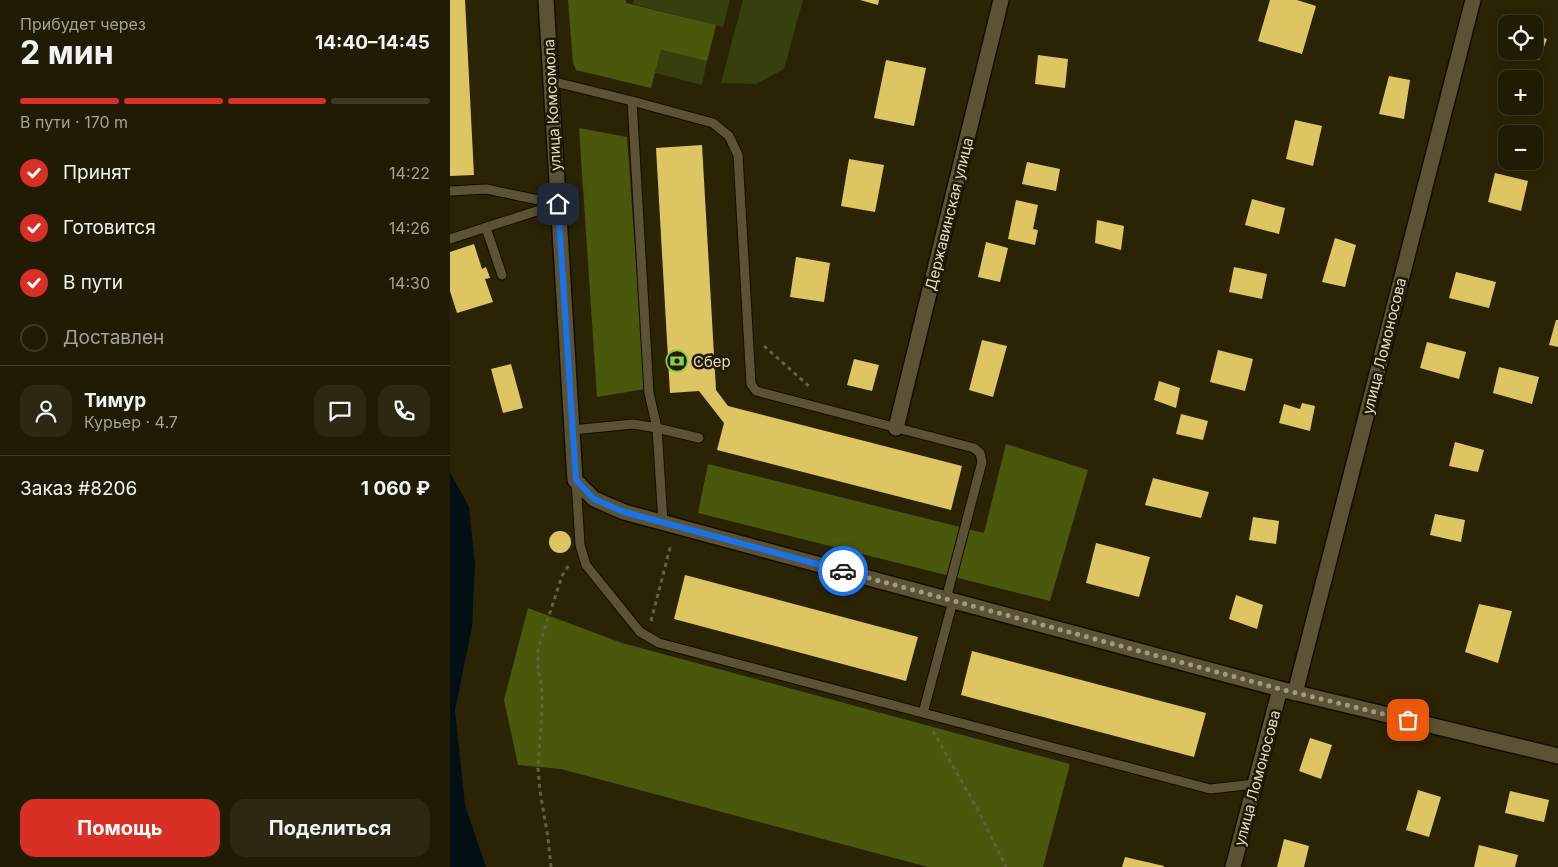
<!DOCTYPE html>
<html lang="ru">
<head>
<meta charset="utf-8">
<style>
	:root { --surface:#201b03; --page:#2d2812; --text:#f1f3f6; --muted:#a2a19a; --line:#3d3925; --accent:#d93025 }
	body { margin:0; font-family:Inter,sans-serif; background:var(--page); color:var(--text); height:100vh; display:flex; flex-direction:column; font-size:19px; white-space:nowrap }
	* { box-sizing:border-box; margin:0 }
	p { font-size:16px; color:var(--muted) }
	.icon { flex:none; width:28px; height:28px; fill:none; stroke:currentColor; stroke-width:2; stroke-linecap:round; stroke-linejoin:round }
	.map { position:relative; flex:1; overflow:hidden }
	.drawer { display:flex; flex-direction:column; background:var(--surface); width:450px }
	.drawer>* { flex:none }
	.controls { position:absolute; left:1048px; top:15px; display:grid; gap:10px }
	.controls a { display:grid; place-items:center; width:45px; height:45px; border-radius:10px; background:var(--surface); box-shadow:0 2px 12px #0003,0 0 0 1px var(--line); font-size:25px }
	.pin { position:absolute; display:grid; place-items:center; width:42px; height:42px; color:#fff; margin:-21px; border-radius:10px; box-shadow:0 2px 8px #0006 }
	.courier { position:absolute; display:grid; place-items:center; width:50px; height:50px; margin:-25px; border:4px solid #1a73e8; border-radius:50%; background:#fff; color:#222; box-shadow:0 1px 6px #0007 }
	.summary em { font-style:normal; font-weight:700 }
	.summary div { display:flex; flex-direction:column-reverse }
	.summary { display:flex; align-items:center; justify-content:space-between; height:85px; padding:0 20px }
	h1 { font-size:32px; font-weight:700; line-height:38px }
	.bar { display:grid; grid-template-columns:repeat(4,1fr); gap:8px 5px; align-content:center; height:60px; padding:0 20px }
	.bar i { height:6px; border-radius:4px; background:var(--line) }
	.bar .on { background:var(--accent) }
	.bar p { grid-column:span 4 }
	.line { display:flex; align-items:center; gap:12px; padding:0 20px; border-top:1px solid var(--line) }
	.line div { flex:1 }
	.round { display:grid; place-items:center; flex:none; width:52px; height:52px; border-radius:15px; background:var(--page) }
	ol { padding:0 20px; list-style:none }
	li { display:flex; align-items:center; gap:15px; height:55px }
	li p { margin-inline-start:auto }
	li .icon { padding:5px; border-radius:50%; background:var(--accent); color:#fff; stroke-width:4 }
	li:last-child { color:var(--muted) }
	li i { width:28px; height:28px; border:2px solid var(--line); border-radius:50% }
	.primary-button { display:flex; gap:10px; margin-top:auto; padding:10px 20px }
	.primary-button a { flex:1; height:58px; border-radius:15px; background:var(--accent); color:#fff; font-size:20px; font-weight:700; line-height:58px; text-align:center }
	.primary-button a+a { background:var(--page); color:var(--text) }
	main { display:flex; flex:1; min-height:0 }
	.map>svg:first-child { display:block }
	.green { fill:#35400e }
	.forest { fill:#49580b }
	.water { fill:#020f15 }
	.building { fill:#ddc561 }
	.lines { fill:none; stroke-linecap:round; stroke-linejoin:round }
	.lane-casing { stroke:#120d00; stroke-width:11 }
	.street-casing { stroke:#120d00; stroke-width:18 }
	.path { stroke:#655f44; stroke-width:3; stroke-dasharray:4 4; stroke-linecap:butt }
	.lane { stroke:#5b5333; stroke-width:9 }
	.street { stroke:#5b5333; stroke-width:15 }
	.done { stroke:#9f9a83; stroke-width:5; stroke-dasharray:0 9 }
	.route { stroke:#1a73e8; stroke-width:6 }
	.labels { text-anchor:middle; dominant-baseline:central; stroke-width:5; stroke-linejoin:round; paint-order:stroke }
	.street-label { font-size:15px; fill:#dedac8; stroke:#211a00 }
	.poi-label { font-size:15px; fill:#dedac8; stroke:#211a00; text-anchor:start }
</style>
</head>
<body>
<main>
<section class="drawer">
<div class="summary"><div><h1>2 мин</h1><p>Прибудет через</p></div><em>14:40–14:45</em></div>
<div class="bar"><i class="on"></i><i class="on"></i><i class="on"></i><i></i><p>В пути · 170 m</p></div>
<ol>
<li><svg class="icon" aria-label="check" viewBox="0 0 24 24"><path d="M5 12l5 5 9-10"/></svg>Принят<p>14:22</p></li>
<li><svg class="icon" aria-label="check" viewBox="0 0 24 24"><path d="M5 12l5 5 9-10"/></svg>Готовится<p>14:26</p></li>
<li><svg class="icon" aria-label="check" viewBox="0 0 24 24"><path d="M5 12l5 5 9-10"/></svg>В пути<p>14:30</p></li>
<li><i></i>Доставлен</li>
</ol>
<div class="line" style="height:90px"><a class="round"><svg class="icon" aria-label="person" viewBox="0 0 24 24"><circle cx="12" cy="8" r="4"/><path d="M4 21q1-7 8-7t8 7"/></svg></a><div><b>Тимур</b><p>Курьер · 4.7</p></div><a class="round"><svg class="icon" aria-label="chat" viewBox="0 0 24 24"><path d="M4 5h16v11H9l-5 4z"/></svg></a><a class="round"><svg class="icon" aria-label="phone" viewBox="0 0 24 24"><path d="M5 4h4l2 5-3 2q2 4 5 5l2-3 5 2v4C11 20 4 13 5 4z"/></svg></a></div>
<div class="line" style="height:65px"><div>Заказ #8206</div><b>1 060 ₽</b></div>
<div class="primary-button"><a>Помощь</a><a>Поделиться</a></div>
</section>
<div class="map">
<svg width="1108" height="867" viewBox="0 0 1108 867">
	<rect width="100%" height="100%" fill="#2b2404"/>
	<path class="green" d="M184 0H280L273 27 183 4Z
		M293 0H353L334 69 306 84 271 83Z
		M211 50 257 61 252 85 205 73Z"/>
	<path class="forest" d="M118 0H176V3L266 25 257 61 211 50 201 88 126 70 123 63Z
		M129 128 177 137 195 389 147 397Z
		M556 444 638 470 600 601 248 513 258 464 534 533Z
		M78 608 172 643 620 764 593 867H478L111 769 68 765 54 700Z"/>
	<path class="water" d="M0 472 19 507 25 564 22 627 5 710 15 805 36 867H0Z"/>
	<path class="building" d="M0 0H15L24 175 0 176Z
		M410 0H429L428 5Z
		M820 0H847L866 6 852 54 808 41Z
		M1084 34 1097 39 1089 60 1061 52 1084 51Z
		M588 55 618 59 615 88 585 84Z
		M436 60 476 68 464 126 424 118Z
		M939 76 960 80 954 119 929 114Z
		M845 120 872 126 863 166 836 159Z
		M252 145 266 390 278 406 512 466 501 510 267 450 274 423 249 391 220 393 206 148Z
		M399 159 434 165 425 212 391 206Z
		M577 162 610 169 606 191 572 184Z
		M1045 173 1078 181 1071 211 1038 202Z
		M802 199 835 208 829 234 795 225Z
		M566 200 588 205 583 229 588 230 585 245 558 239Z
		M647 220 674 226 671 250 645 243Z
		M885 238 906 245 895 287 872 282Z
		M536 242 558 248 550 282 528 277Z
		M24 244 32 269 36 267 40 278 35 279 43 302 7 313 0 291V252Z
		M346 257 380 263 374 302 340 297Z
		M784 267 817 274 812 299 779 292Z
		M1006 272 1046 282 1039 308 999 298Z
		M1106 320H1108V347L1099 345Z
		M532 340 557 346 543 397 519 390Z
		M977 342 1016 352 1009 379 970 368Z
		M768 350 803 359 795 391 760 382Z
		M404 359 429 365 422 391 397 385Z
		M61 364 73 408 53 413 41 369Z
		M1049 367 1089 377 1082 404 1043 393Z
		M709 381 730 388 726 408 704 400Z
		M852 403 865 406 860 431 829 423 834 404 850 409Z
		M731 414 758 421 753 440 726 434Z
		M1005 442 1034 450 1028 472 999 466Z
		M703 478 759 492 751 518 695 505Z
		M985 514 1015 520 1011 542 980 535Z
		M803 517 829 521 826 544 799 540Z
		M99 542a11 11 0 1 1 22 0a11 11 0 1 1-22 0Z
		M646 543 700 557 689 597 636 583Z
		M235 575 468 637 456 681 224 619Z
		M786 595 813 605 807 629 779 619Z
		M1029 604 1062 611 1048 663 1015 652Z
		M522 651 756 713 744 757 511 695Z
		M860 738 882 745 871 779 849 771Z
		M968 790 991 797 979 837 956 830Z
		M1060 791 1099 800 1094 822 1055 813Z
		M834 839 859 846 854 867H827Z
		M1029 845 1068 855 1065 867H1024Z
		M675 857 714 866V867H672Z"/>
	<g class="lines">
		<g class="lane-casing">
			<path id="lane" d="M101 81 182 101 263 123 279 136 288 155 301 384 306 391 524 448 530 453 532 462 496 599
				M182 101 199 393 207 428 213 522
				M0 191 36 189 108 204
				M36 228 52 275
				M0 239 108 204
				M122 430 183 424 207 428 249 438
				M126 480 130 545 136 565 190 632 209 643 760 789 805 784
				M473 713 503 601"/>
		</g>
		<g class="street-casing">
			<path id="street" d="M96 0 125 480 144 499 174 512 830 689 1108 756
				M446 428 551 0
				M845 693 1023 0
				M783 867 830 689"/>
		</g>
		<path class="path" d="M314 346 361 388
			M201 621 221 544
			M483 731 529 812 556 867
			M101 867 98 838 90 791 88 768 92 711V691L88 666V649L112 576 120 563"/>
		<use href="#lane" class="lane"/>
		<use href="#street" class="street"/>
	</g>
	<g class="lines">
		<path class="done" d="M393 571 830 689 958 720"/>
		<path class="route" d="M108 204 126 480 144 499 174 512 393 571"/>
	</g>
	<defs>
		<g id="bank-ring" transform="scale(1.125)"><circle r="9.5" fill="#211a00" stroke="#87cf4a" stroke-width="1.5"/><path d="M-6-4H6V4H-6ZM0-2.3a2.3 2.3 0 1 0 0 4.6a2.3 2.3 0 1 0 0-4.6Z" fill="#87cf4a"/></g>
	</defs>
	<g fill-rule="evenodd">
		<use href="#bank-ring" x="227" y="361"/>
	</g>
	<g class="labels">
		<g class="street-label">
			<text transform="translate(102 105) rotate(-93)">улица Комсомола</text>
			<text transform="translate(499 214) rotate(-76)">Державинская улица</text>
			<text transform="translate(934 346) rotate(-76)">улица Ломоносова</text>
			<text transform="translate(807 778) rotate(-75)">улица Ломоносова</text>
		</g>
		<g class="poi-label">
			<text x="243" y="361">Сбер</text>
		</g>
	</g>
</svg>
<div class="controls">
<a><svg class="icon" aria-label="locate" viewBox="0 0 24 24"><circle cx="12" cy="12" r="6"/><path d="M12 2v4M12 18v4M2 12h4M18 12h4"/></svg></a>
<a>+</a>
<a>−</a>
</div>
<div class="pin" style="left:958px;top:720px;background:#ea580c"><svg class="icon" aria-label="bag" viewBox="0 0 24 24"><path d="M5 8h14l-1 12H6zM9 8a3 3 0 0 1 6 0"/></svg></div>
<div class="pin" style="left:108px;top:204px;background:#1f2937"><svg class="icon" aria-label="home" viewBox="0 0 24 24"><path d="M3 11l9-7 9 7M6 9v11h12V9"/></svg></div>
<div class="courier" style="left:393px;top:571px"><svg class="icon" aria-label="car" viewBox="0 0 24 24"><path d="M5 17H2v-5l4-1 3-4h7l3 4 3 1v5h-3M9 17h6M6 11h13"/><circle cx="7" cy="17" r="2"/><circle cx="17" cy="17" r="2"/></svg></div>
</div>
</main>
</body>
</html>
